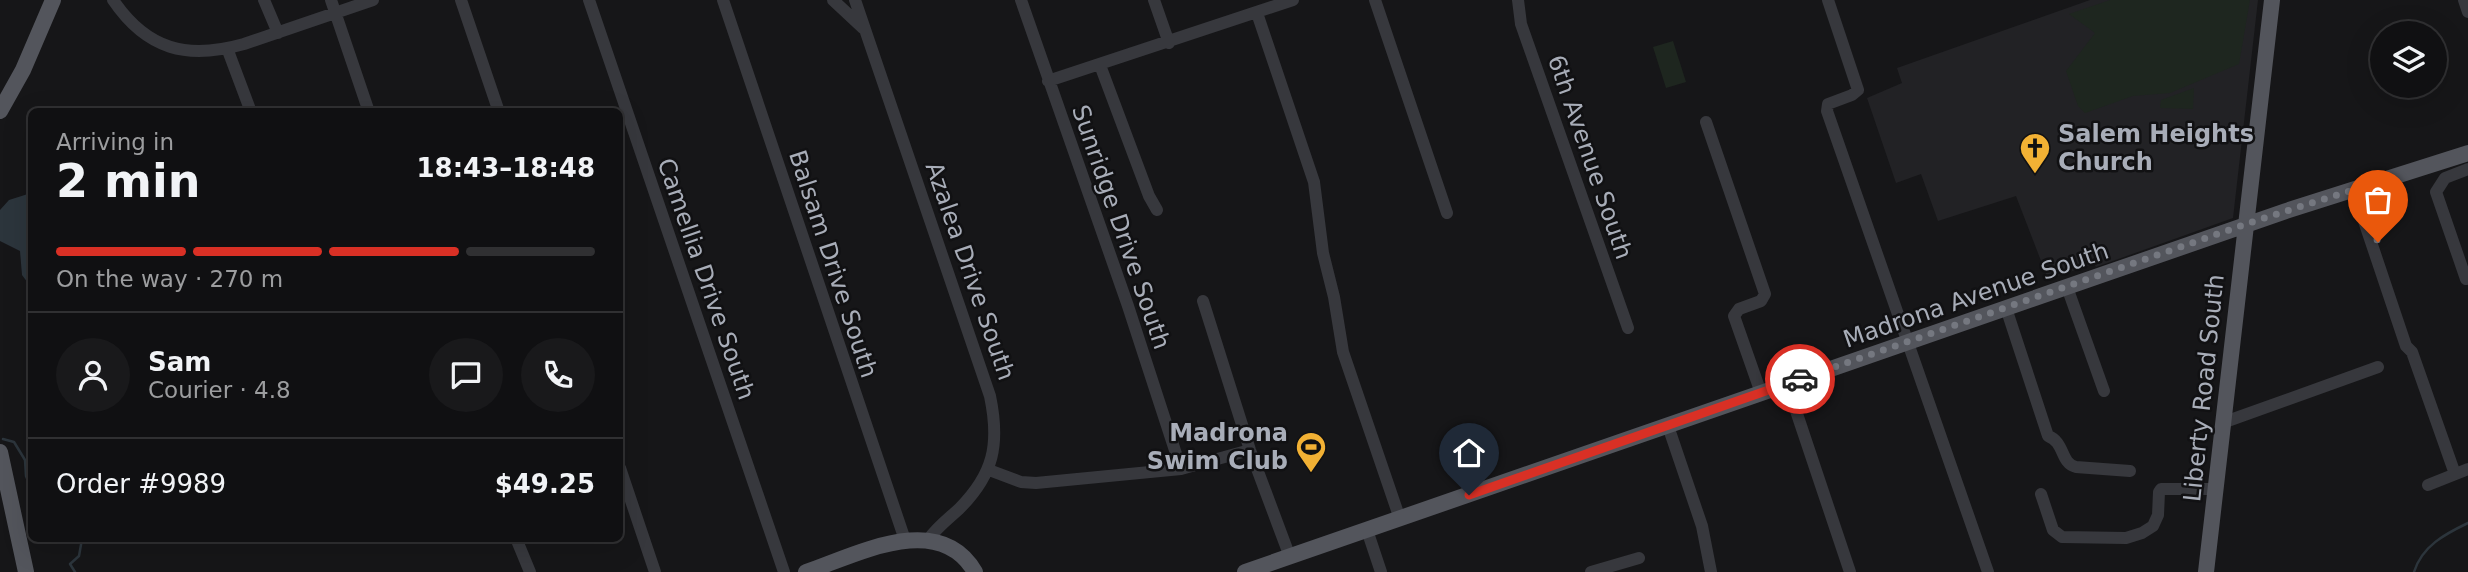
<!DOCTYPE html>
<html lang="en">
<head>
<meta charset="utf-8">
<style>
	:root { --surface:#101012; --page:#19191b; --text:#f1f3f6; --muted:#9c9d9f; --line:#303032; --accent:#d93025 }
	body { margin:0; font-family:"DejaVu Sans",sans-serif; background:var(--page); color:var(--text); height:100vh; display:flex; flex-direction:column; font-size:26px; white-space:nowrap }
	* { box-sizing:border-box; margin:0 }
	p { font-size:23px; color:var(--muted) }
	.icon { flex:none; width:38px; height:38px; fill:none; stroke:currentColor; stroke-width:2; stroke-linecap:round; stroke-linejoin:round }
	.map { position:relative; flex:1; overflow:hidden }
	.side { position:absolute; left:28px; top:108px; width:595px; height:434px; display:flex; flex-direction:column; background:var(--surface); border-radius:10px; box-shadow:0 7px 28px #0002,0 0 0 2px var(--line) }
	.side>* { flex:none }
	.fabs { position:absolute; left:2370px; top:21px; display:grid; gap:14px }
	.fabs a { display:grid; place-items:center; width:77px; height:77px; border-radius:50%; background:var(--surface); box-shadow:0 7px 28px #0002,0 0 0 2px var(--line); font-size:35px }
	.pin { position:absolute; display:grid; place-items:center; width:60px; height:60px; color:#fff; margin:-72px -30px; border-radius:50% 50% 50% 0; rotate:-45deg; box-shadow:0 0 7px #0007 }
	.pin .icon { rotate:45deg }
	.courier { position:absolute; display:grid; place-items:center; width:70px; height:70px; margin:-35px; border:5px solid #d93025; border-radius:50%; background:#fff; color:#222; box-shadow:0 2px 9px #0007 }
	.headline em { font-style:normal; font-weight:600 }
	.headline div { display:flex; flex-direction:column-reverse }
	.headline { display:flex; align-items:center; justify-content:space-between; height:119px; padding:0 28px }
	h1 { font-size:46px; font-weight:600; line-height:52px }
	.bar { display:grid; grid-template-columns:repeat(4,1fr); gap:10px 7px; align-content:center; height:84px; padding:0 28px }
	.bar i { height:9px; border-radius:5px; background:var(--line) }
	.bar .on { background:var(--accent) }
	.bar p { grid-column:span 4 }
	.line { display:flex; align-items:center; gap:18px; padding:0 28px; border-top:2px solid var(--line) }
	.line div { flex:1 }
	.round { display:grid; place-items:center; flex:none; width:74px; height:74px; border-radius:37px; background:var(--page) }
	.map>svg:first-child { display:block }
	.built { fill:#222225 }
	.green { fill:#1e261f }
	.water { fill:#2c353c }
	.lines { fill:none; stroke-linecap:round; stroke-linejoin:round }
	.stream { stroke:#2c353c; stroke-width:2.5 }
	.minor { stroke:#37383d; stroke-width:12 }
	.major { stroke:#53555c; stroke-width:16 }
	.done { stroke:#757880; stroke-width:7; stroke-dasharray:0 12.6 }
	.route { stroke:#d93025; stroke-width:9 }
	.labels { text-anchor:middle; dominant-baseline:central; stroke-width:5; stroke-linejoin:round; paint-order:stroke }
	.poi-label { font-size:24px; font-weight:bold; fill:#a8adb8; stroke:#111113; text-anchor:start }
	.street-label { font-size:24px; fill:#a8adb8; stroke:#111113 }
</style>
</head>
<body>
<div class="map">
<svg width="2468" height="572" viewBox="0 0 2468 572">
	<rect width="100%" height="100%" fill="#161618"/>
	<path class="built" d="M2090 0H2258L2233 218 2096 267 2094 264 2048 279 2016 196 1938 221 1921 174 1896 183 1867 98 1902 83 1897 68Z"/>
	<path class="green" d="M2110 0H2250L2239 64 2170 93 2133 96 2085 113 2078 106 2066 71 2095 33 2069 14Z
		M1673 41 1686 82 1666 88 1653 47Z
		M2194 88 2193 109 2160 108 2161 100Z"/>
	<path class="water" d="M31 193H32L31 284 28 283 22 275 20 251 0 241V210L9 200Z"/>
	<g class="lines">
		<path class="stream" d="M3 439 14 442 25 460 26 476 32 490
			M75 572 70 564 79 556 82 539
			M2414 572C2422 546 2445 534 2468 523"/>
		<path class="minor" d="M113 0C147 50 187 60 244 44L373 0
			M264 0 278 33
			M331 0 369 112
			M461 0 499 112
			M589 0 784 572
			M723 0 905 540
			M833 0 863 28
			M855 0 990 396C1000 444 994 474 959 509 948 519 936 528 928 540
			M1021 0 1128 306 1181 469
			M1154 0 1169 43
			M1375 0 1447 213
			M1518 0 1521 24 1628 328
			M1828 0 1858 90 1852 95 1828 104 1827 111 1988 572
			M2464 0 2468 12
			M1257 13 1314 182 1323 253 1334 297 1343 352 1400 519
			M227 48 251 112
			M1100 65 1149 196 1157 210
			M1048 81 1293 0
			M1706 122 1765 294 1761 301 1739 309 1734 316 1761 393
			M2356 189 2363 209V218L2406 346 2412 352 2455 474
			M2466 279 2436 192 2445 178 2468 169
			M2067 287 2104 391
			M1203 301 1250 450 1290 557
			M2006 308 2048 436C2065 442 2060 463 2076 467L2130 471
			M1787 384 1850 572
			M2222 423 2378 367
			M1668 426 1702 526 1711 572
			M620 468 655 572
			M989 470 1021 482 1036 483 1181 469 1250 450
			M2428 485 2468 469
			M2041 494 2053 530 2062 537 2126 538 2142 533 2153 526 2158 515 2159 492 2161 489H2215
			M1367 530 1381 572
			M518 543 530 572
			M1591 572 1639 558"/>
		<path class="major" d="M0 111 23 70 53 0
			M0 452 26 572
			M806 572C856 555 939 510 975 572
			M1245 572 2286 211 2468 153
			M2206 572 2272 0"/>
	</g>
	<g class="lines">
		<path class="done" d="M1800 379 2258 220 2356 189 2378 242"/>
		<path class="route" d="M1469 495 1800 379"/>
	</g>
	<defs>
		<g id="church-pin" transform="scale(1.575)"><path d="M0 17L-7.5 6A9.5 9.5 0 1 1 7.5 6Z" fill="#f2b134" stroke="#111113"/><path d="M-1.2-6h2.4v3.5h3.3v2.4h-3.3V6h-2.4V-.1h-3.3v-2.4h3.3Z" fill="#111"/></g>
		<g id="stadium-pin" transform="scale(1.575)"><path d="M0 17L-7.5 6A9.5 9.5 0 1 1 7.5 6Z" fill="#f2b134" stroke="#111113"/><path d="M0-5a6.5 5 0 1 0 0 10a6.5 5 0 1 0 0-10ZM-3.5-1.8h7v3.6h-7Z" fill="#111"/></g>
	</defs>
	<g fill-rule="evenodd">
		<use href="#church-pin" x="2035" y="148"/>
		<use href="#stadium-pin" x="1311" y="447"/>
	</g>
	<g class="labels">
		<g class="poi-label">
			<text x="2058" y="134">Salem Heights<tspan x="2058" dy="28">Church</tspan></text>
			<text x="1288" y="433" text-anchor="end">Madrona<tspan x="1288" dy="28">Swim Club</tspan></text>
		</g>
		<g class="street-label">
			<text transform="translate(1590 157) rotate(71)">6th Avenue South</text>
			<text transform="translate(1121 227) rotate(71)">Sunridge Drive South</text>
			<text transform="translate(833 264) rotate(72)">Balsam Drive South</text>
			<text transform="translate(970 271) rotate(71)">Azalea Drive South</text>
			<text transform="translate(706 279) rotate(71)">Camellia Drive South</text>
			<text transform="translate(1976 295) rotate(-19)">Madrona Avenue South</text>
			<text transform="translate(2204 388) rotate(-84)">Liberty Road South</text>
		</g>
	</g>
</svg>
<div class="fabs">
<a><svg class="icon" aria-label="layers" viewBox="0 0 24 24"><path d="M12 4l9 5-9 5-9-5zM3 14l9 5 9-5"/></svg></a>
</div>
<div class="pin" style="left:2378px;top:242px;background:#ea580c"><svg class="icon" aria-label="bag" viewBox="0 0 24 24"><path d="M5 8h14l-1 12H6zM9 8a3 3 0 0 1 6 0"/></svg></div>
<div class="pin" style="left:1469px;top:495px;background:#1f2937"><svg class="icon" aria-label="home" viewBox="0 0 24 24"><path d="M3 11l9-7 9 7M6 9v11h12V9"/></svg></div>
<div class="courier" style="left:1800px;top:379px"><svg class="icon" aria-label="car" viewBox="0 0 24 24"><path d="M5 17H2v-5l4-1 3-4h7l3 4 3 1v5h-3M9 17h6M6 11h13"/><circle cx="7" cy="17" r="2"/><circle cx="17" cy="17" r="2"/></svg></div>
<section class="side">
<div class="headline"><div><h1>2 min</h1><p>Arriving in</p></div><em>18:43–18:48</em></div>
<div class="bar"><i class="on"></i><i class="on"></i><i class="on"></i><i></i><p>On the way · 270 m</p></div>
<div class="line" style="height:126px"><a class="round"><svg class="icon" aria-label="person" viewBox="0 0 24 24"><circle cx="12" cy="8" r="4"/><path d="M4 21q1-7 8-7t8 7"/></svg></a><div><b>Sam</b><p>Courier · 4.8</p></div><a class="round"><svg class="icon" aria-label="chat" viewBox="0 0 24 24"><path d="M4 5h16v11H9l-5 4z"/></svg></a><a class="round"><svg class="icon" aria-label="phone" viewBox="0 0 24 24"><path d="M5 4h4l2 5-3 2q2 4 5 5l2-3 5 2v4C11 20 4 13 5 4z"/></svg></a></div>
<div class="line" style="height:91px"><div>Order #9989</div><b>$49.25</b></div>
</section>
</div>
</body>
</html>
